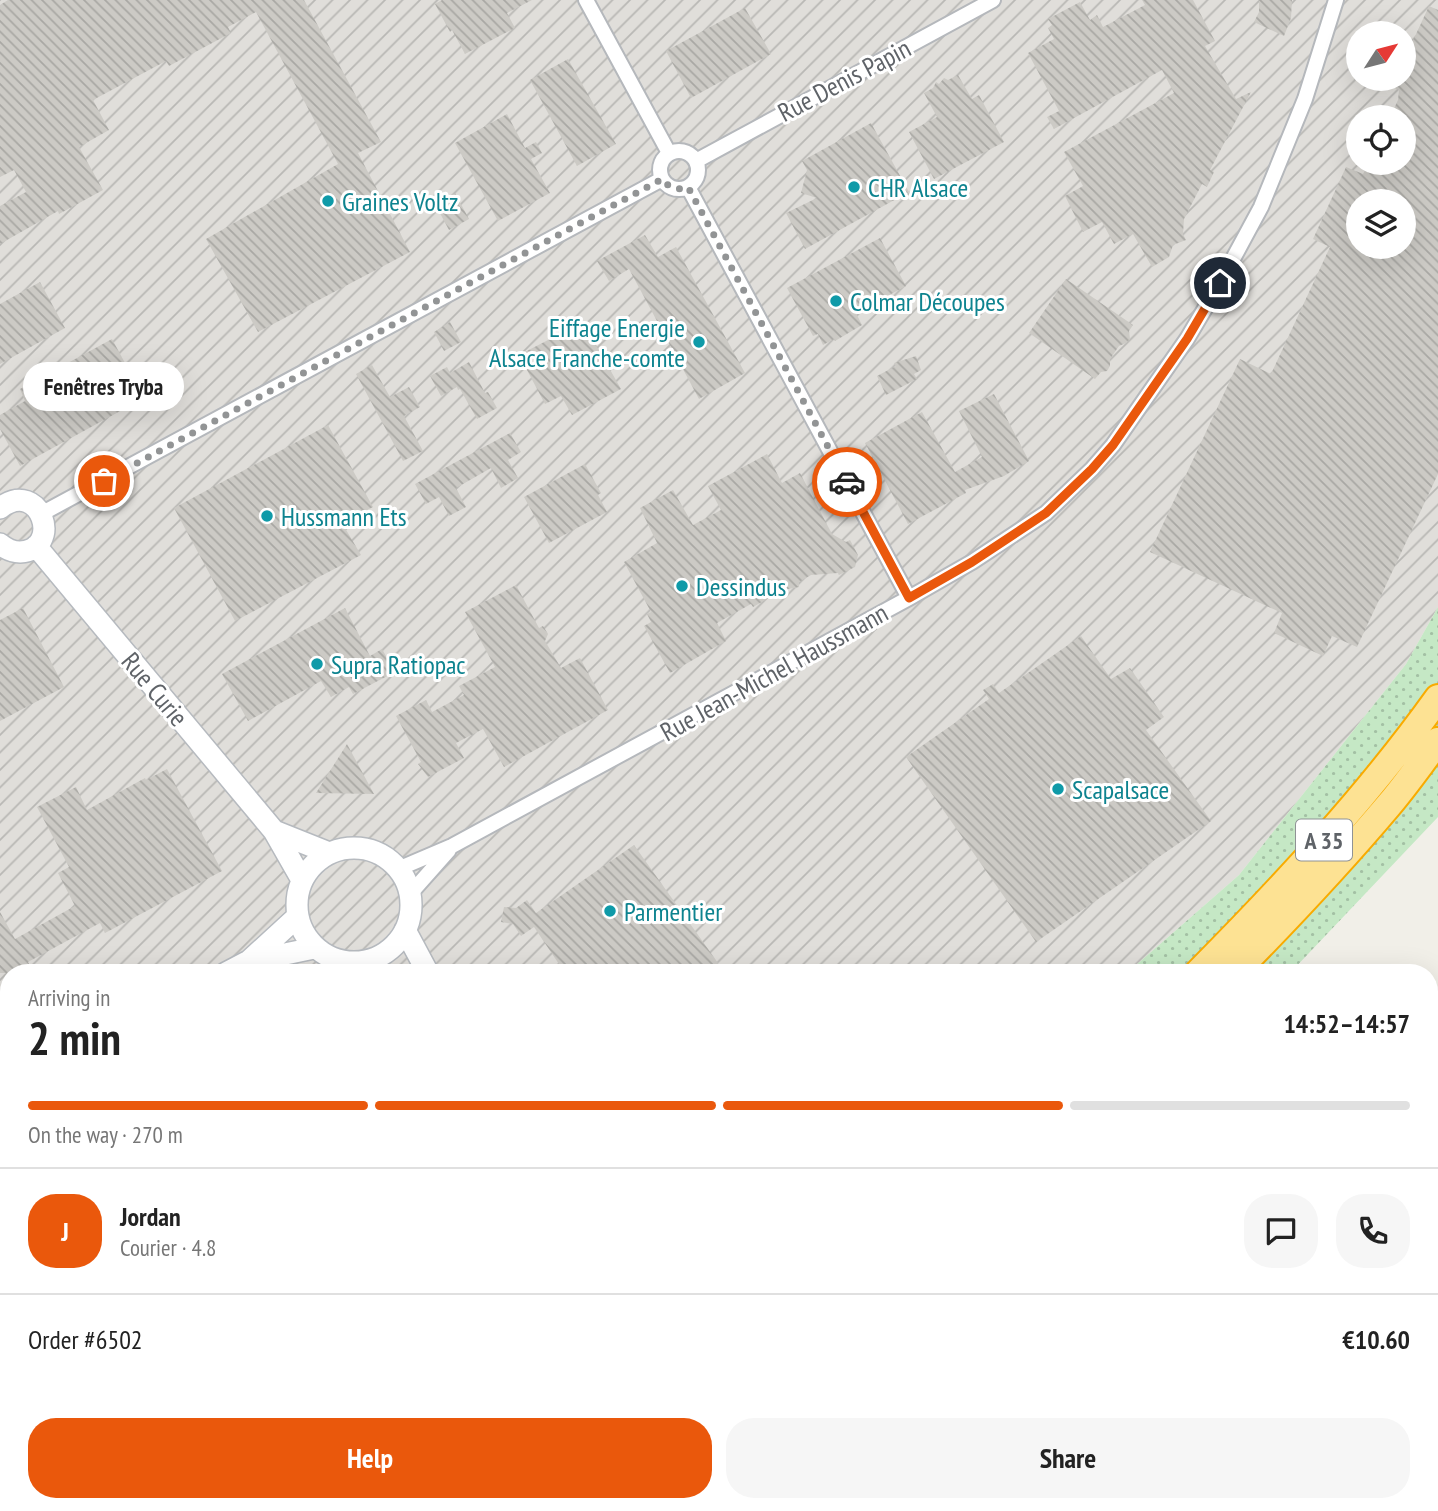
<!DOCTYPE html>
<html lang="en">
<head>
<meta charset="utf-8">
<style>
	:root { --surface:#fff; --page:#f6f6f6; --text:#222; --muted:#767676; --line:#e0e0e0; --accent:#ea580c }
	body { margin:0; font-family:"PT Sans Narrow",sans-serif; background:var(--page); color:var(--text); height:100vh; display:flex; flex-direction:column; font-size:26px; white-space:nowrap }
	* { box-sizing:border-box; margin:0 }
	p { font-size:23px; color:var(--muted) }
	.icon { flex:none; width:38px; height:38px; fill:none; stroke:currentColor; stroke-width:2; stroke-linecap:round; stroke-linejoin:round }
	.map { position:relative; flex:1; overflow:hidden }
	.sheet { position:absolute; left:0px; top:964px; width:1438px; height:548px; display:flex; flex-direction:column; background:var(--surface); border-radius:28px 28px 0 0; box-shadow:0 7px 28px #0002 }
	.sheet>* { flex:none }
	.needle { width:46px; rotate:54deg }
	.controls { position:absolute; left:1346px; top:21px; display:grid; gap:14px }
	.controls a { display:grid; place-items:center; width:70px; height:70px; border-radius:50%; background:var(--surface); box-shadow:0 7px 28px #0002; font-size:35px }
	.pin { position:absolute; display:grid; place-items:center; width:60px; height:60px; color:#fff; margin:-30px; border:4px solid #fff; border-radius:50%; box-shadow:0 2px 7px #0007 }
	.courier { position:absolute; display:grid; place-items:center; width:70px; height:70px; margin:-35px; border:5px solid #ea580c; border-radius:50%; background:#fff; color:#222; box-shadow:0 2px 9px #0007 }
	.bubble { position:absolute; height:49px; border-radius:24px; background:var(--surface); box-shadow:0 7px 28px #0002; font-size:23px; font-weight:800; line-height:49px; text-align:center }
	.summary em { font-style:normal; font-weight:800 }
	.summary div { display:flex; flex-direction:column-reverse }
	.summary { display:flex; align-items:center; justify-content:space-between; height:119px; padding:0 28px }
	h1 { font-size:46px; font-weight:800; line-height:52px }
	.bar { display:grid; grid-template-columns:repeat(4,1fr); gap:10px 7px; align-content:center; height:84px; padding:0 28px }
	.bar i { height:9px; border-radius:5px; background:var(--line) }
	.bar .active { background:var(--accent) }
	.bar p { grid-column:span 4 }
	.line { display:flex; align-items:center; gap:18px; padding:0 28px; border-top:2px solid var(--line) }
	.line div { flex:1 }
	.round { display:grid; place-items:center; flex:none; width:74px; height:74px; border-radius:28px; background:var(--page) }
	.cta { display:flex; gap:14px; margin-top:auto; padding:14px 28px }
	.cta a { flex:1; height:80px; border-radius:28px; background:var(--accent); color:#fff; font-size:28px; font-weight:800; line-height:80px; text-align:center }
	.cta a+a { background:var(--page); color:var(--text) }
	.map>svg:first-child { display:block }
	.industrial { fill:url(#industrial-furrows); fill-rule:evenodd }
	.grass { fill:url(#grass-dots) }
	.water { fill:url(#water-rules) }
	.building { fill:url(#building-back-hatch); fill-rule:evenodd }
	.lines { fill:none; stroke-linecap:round; stroke-linejoin:round }
	.street-casing { stroke:#b5b8bc; stroke-width:18 }
	.secondary-casing { stroke:#b6babf; stroke-width:24 }
	.highway-casing { stroke:#f9ab00; stroke-width:30 }
	.street { stroke:#fff; stroke-width:14 }
	.secondary { stroke:#fff; stroke-width:21 }
	.highway { stroke:#fde293; stroke-width:26 }
	.done { stroke:#929495; stroke-width:7; stroke-dasharray:0 12.6 }
	.route { stroke:#ea580c; stroke-width:9 }
	.culture-dot { fill:#0f9aa8; stroke:#fff; stroke-width:2.5 }
	.labels { text-anchor:middle; dominant-baseline:central; stroke-width:6; stroke-linejoin:round; paint-order:stroke }
	.shield { fill:#fff; stroke:#8f9295; stroke-width:2 }
	.shield-label { font-size:24px; font-weight:bold; fill:#5f6368 }
	.street-label { font-size:26px; fill:#5f6368; stroke:#fff }
	.culture-label { font-size:26px; fill:#0d838f; stroke:#fff; text-anchor:start }
</style>
</head>
<body>
<div class="map">
<svg width="1438" height="1511" viewBox="0 0 1438 1511">
	<defs>
		<pattern id="industrial-furrows" width="10" height="10" patternUnits="userSpaceOnUse" patternTransform="scale(1.75)"><rect width="10" height="10" fill="#e0deda"/><path d="M-1 1l2-2M0 10L10 0M9 11l2-2" fill="none" stroke="#b9b8b5"/></pattern>
		<pattern id="grass-dots" width="8" height="8" patternUnits="userSpaceOnUse" patternTransform="scale(1.75)"><rect width="8" height="8" fill="#c5e8c5"/><path d="M2 2h.1M6 6h.1" fill="none" stroke="#a3c0a4" stroke-width="1.8" stroke-linecap="round"/></pattern>
		<pattern id="water-rules" width="6" height="5" patternUnits="userSpaceOnUse" patternTransform="scale(1.75)"><rect width="6" height="5" fill="#aadaff"/><path d="M0 2.5h6" fill="none" stroke="#8eb4d2"/></pattern>
		<pattern id="building-back-hatch" width="6" height="6" patternUnits="userSpaceOnUse" patternTransform="scale(1.75)"><rect width="6" height="6" fill="#cccac5"/><path d="M-1 5l2 2M0 0l6 6M5-1l2 2" fill="none" stroke="#a9a8a4"/></pattern>
	</defs>
	<rect width="100%" height="100%" fill="#f1efe8"/>
	<path class="industrial" d="M0 0H1438V607L1406 664 1239 875 1127 973H9V1503H378L365 1511H0ZM1358 33H1404V79H1358ZM1358 117H1404V163H1358ZM1358 201H1404V247H1358Z"/>
	<path class="grass" d="M1438 607V817L1290 973H1127L1239 875 1406 664Z
		M378 1503H578L566 1511H365Z
		M732 1503H850L854 1511H736Z"/>
	<path class="water" d="M1430 1424 1438 1431V1477L1430 1485Z
		M1220 1503H1383L1352 1511 1346 1510 1340 1511H1232L1230 1507 1223 1508Z"/>
	<path class="building" d="M8 0H304L381 142 358 153 410 252 258 332 206 239 338 164 256 12 228 27 231 33 169 66 166 61 93 100 109 130 79 147 103 190 59 214 58 211 0 244V206L26 192 14 170 0 177V5Z
		M442 0H532L507 13 515 28 465 54 452 30 450 32 435 4Z
		M1142 0H1193L1215 41 1205 46 1236 99 1251 92 1210 170 1214 172 1207 187 1202 184 1184 219 1183 234 1186 240 1173 245 1169 257 1152 267 1133 234 1114 244 1102 222 1083 232 1065 196 1083 186 1064 152 1174 93 1162 70 1054 129 1047 117 1059 111 1028 53 1054 39 1048 28 1052 25 1048 19 1080 2 1090 20 1097 15 1103 27 1145 5Z
		M1259 0H1292L1291 18 1284 36 1254 22 1259 12Z
		M1429 6 1438 10V474L1357 647 1332 636 1323 656 1274 633 1282 613 1150 552 1240 359 1271 374 1330 247 1313 239 1346 167 1363 174 1369 163H1404V117H1390L1398 100 1399 90 1374 79H1404V60ZM1358 201H1404V247H1358Z
		M745 8 771 54 691 98 666 51Z
		M568 59 616 144 577 166 530 80Z
		M958 75 972 99 979 95 1004 142 934 179 909 132 937 117 924 93 933 88 936 82 939 84 944 78 948 80Z
		M507 114 525 148 536 142 542 153 531 159 550 193 498 221 455 143Z
		M871 123 909 192 805 249 786 213 817 198 801 193 807 170 802 161Z
		M455 193 469 219 449 230 435 204Z
		M645 235 658 257 676 247 745 373 699 399 629 269 609 281 597 261Z
		M880 238 906 286 856 313 862 325 835 341 834 339 823 345 818 334 813 336 787 288Z
		M1066 279 1133 325 1129 331 1130 339 1126 343 1119 346 1110 359V366L1107 371 1101 372 1095 379 1029 333Z
		M40 282 65 328 0 364V304Z
		M450 322 461 342 444 351 434 332Z
		M583 322 621 389 572 415 561 396 545 404 519 355Z
		M112 339 144 398 20 466 0 429V415L25 401 20 389Z
		M916 356 921 370 914 374 917 379 886 395 877 376 896 366 894 363Z
		M469 362 485 393 488 392 497 408 477 419 460 389 458 390 457 387 441 396 430 376 447 367 450 373Z
		M372 365 390 397 409 387 420 407 404 416 423 451 403 461 356 374Z
		M994 394 1029 461 1004 476 965 490 966 493 908 524 865 443 922 412 955 472 982 457 959 411Z
		M328 425 373 507 342 523 361 555 235 621 174 508Z
		M510 433 521 452 508 460 518 478 501 488 491 468 456 488 466 507 449 516 439 497 426 504 415 484Z
		M767 454 782 483 800 473 832 534 846 542 850 540 858 555 855 567 839 575 838 573 811 575 799 582V587L788 589V593L774 595 753 607 751 604 717 623 726 641 670 673 644 626 651 622 647 614 651 612 624 562 657 543 640 508 673 490 693 525 721 510 708 486Z
		M585 464 601 493 598 495 607 512 549 543 524 497Z
		M516 585 539 628 543 626 548 634 545 641 561 668 580 658 608 710 504 767 483 729 456 743 464 758 428 777 418 764 421 762 396 716 426 700 432 712 464 695 459 686 495 667 465 612Z
		M23 608 64 687 0 721V620Z
		M345 608 370 656 382 649 395 672 353 694 349 687 331 697 321 681 248 721 222 674Z
		M1081 636 1111 679 1130 668 1164 717 1146 730 1211 821 1036 942 906 757 989 699 983 690 993 684 999 693Z
		M347 744 374 794 316 793Z
		M167 769 222 871 105 933 100 923 28 962 34 973H0V912L15 939 75 906 58 873 69 867 37 807 76 787 87 810 145 778 146 780Z
		M634 845 718 963 704 973H565L534 927 521 936 513 924 501 922 504 907 516 908 527 900 536 913Z"/>
	<g class="lines">
		<g class="street-casing">
			<path id="street" d="M586 0 669 153
				M660 170a19 19 0 1 1 38 0a19 19 0 1 1-38 0Z
				M696 161 993 0
				M688 187 909 598
				M41 514 662 179
				M398 869 452 846 909 598 972 562 1046 513 1092 469 1113 445 1187 339 1220 283 1261 207 1305 99 1336 0
				M410 894 449 850
				M117 1511 130 1503"/>
		</g>
		<g class="secondary-casing">
			<path id="secondary" d="M0 508C41 477 64 550 20 552 12 552 6 549 0 544
				M36 546 274 831 302 880
				M274 831 329 853
				M297 905a57 57 0 1 1 114 0a57 57 0 1 1-114 0Z
				M405 930 428 973
				M249 961 297 917
				M226 973 247 962 314 948
				M0 1090 9 1085
				M1430 1100 1438 1090
				M776 1503 780 1511
				M1013 1511 1022 1503"/>
		</g>
		<g class="highway-casing">
			<path id="highway" d="M1198 973C1284 886 1367 797 1438 698
				M1234 973C1287 919 1339 864 1388 806 1406 785 1421 763 1438 741
				M446 1511 458 1503
				M496 1511 508 1503"/>
		</g>
		<use href="#street" class="street"/>
		<use href="#secondary" class="secondary"/>
		<use href="#highway" class="highway"/>
	</g>
	<g class="lines">
		<path class="done" d="M104 481 662 179C669 188 677 191 688 187L847 482"/>
		<path class="route" d="M847 482 909 598 972 562 1046 513 1092 469 1113 445 1187 339 1220 283"/>
	</g>
	<g class="culture-dot">
		<circle cx="854" cy="187" r="7"/>
		<circle cx="328" cy="201" r="7"/>
		<circle cx="836" cy="301" r="7"/>
		<circle cx="699" cy="342" r="7"/>
		<circle cx="267" cy="516" r="7"/>
		<circle cx="682" cy="586" r="7"/>
		<circle cx="317" cy="664" r="7"/>
		<circle cx="1058" cy="789" r="7"/>
		<circle cx="610" cy="911" r="7"/>
	</g>
	<g class="labels">
		<rect class="shield" x="1296" y="819.5" width="56" height="41" rx="5"/>
		<g class="shield-label">
			<text x="1324" y="840">A 35</text>
		</g>
		<g class="street-label">
			<text transform="translate(844 80) rotate(-28)">Rue Denis Papin</text>
			<text transform="translate(774 672) rotate(-29)">Rue Jean-Michel Haussmann</text>
			<text transform="translate(155 689) rotate(50)">Rue Curie</text>
		</g>
		<g class="culture-label">
			<text x="868" y="187">CHR Alsace</text>
			<text x="342" y="201">Graines Voltz</text>
			<text x="850" y="301">Colmar Découpes</text>
			<text x="685" y="327" text-anchor="end">Eiffage Energie<tspan x="685" dy="30">Alsace Franche-comte</tspan></text>
			<text x="281" y="516">Hussmann Ets</text>
			<text x="696" y="586">Dessindus</text>
			<text x="331" y="664">Supra Ratiopac</text>
			<text x="1072" y="789">Scapalsace</text>
			<text x="624" y="911">Parmentier</text>
		</g>
	</g>
</svg>
<div class="controls">
<a><svg class="needle" viewBox="-14 -14 28 28"><path d="M0-13l5 13h-10z" fill="#e53935"/><path d="M0 13l5-13h-10z" fill="#767676"/></svg></a>
<a><svg class="icon" aria-label="locate" viewBox="0 0 24 24"><circle cx="12" cy="12" r="6"/><path d="M12 2v4M12 18v4M2 12h4M18 12h4"/></svg></a>
<a><svg class="icon" aria-label="layers" viewBox="0 0 24 24"><path d="M12 4l9 5-9 5-9-5zM3 14l9 5 9-5"/></svg></a>
</div>
<div class="pin" style="left:104px;top:481px;background:#ea580c"><svg class="icon" aria-label="bag" viewBox="0 0 24 24"><path d="M5 8h14l-1 12H6zM9 8a3 3 0 0 1 6 0"/></svg></div>
<div class="pin" style="left:1220px;top:283px;background:#1f2937"><svg class="icon" aria-label="home" viewBox="0 0 24 24"><path d="M3 11l9-7 9 7M6 9v11h12V9"/></svg></div>
<div class="courier" style="left:847px;top:482px"><svg class="icon" aria-label="car" viewBox="0 0 24 24"><path d="M5 17H2v-5l4-1 3-4h7l3 4 3 1v5h-3M9 17h6M6 11h13"/><circle cx="7" cy="17" r="2"/><circle cx="17" cy="17" r="2"/></svg></div>
<div class="bubble" style="left:23px;top:362px;width:161px">Fenêtres Tryba</div>
<section class="sheet">
<div class="summary"><div><h1>2 min</h1><p>Arriving in</p></div><em>14:52–14:57</em></div>
<div class="bar"><i class="active"></i><i class="active"></i><i class="active"></i><i></i><p>On the way · 270 m</p></div>
<div class="line" style="height:126px"><b class="round" style="background:var(--accent);color:#fff">J</b><div><b>Jordan</b><p>Courier · 4.8</p></div><a class="round"><svg class="icon" aria-label="chat" viewBox="0 0 24 24"><path d="M4 5h16v11H9l-5 4z"/></svg></a><a class="round"><svg class="icon" aria-label="phone" viewBox="0 0 24 24"><path d="M5 4h4l2 5-3 2q2 4 5 5l2-3 5 2v4C11 20 4 13 5 4z"/></svg></a></div>
<div class="line" style="height:91px"><div>Order #6502</div><b>€10.60</b></div>
<div class="cta"><a>Help</a><a>Share</a></div>
</section>
</div>
</body>
</html>
